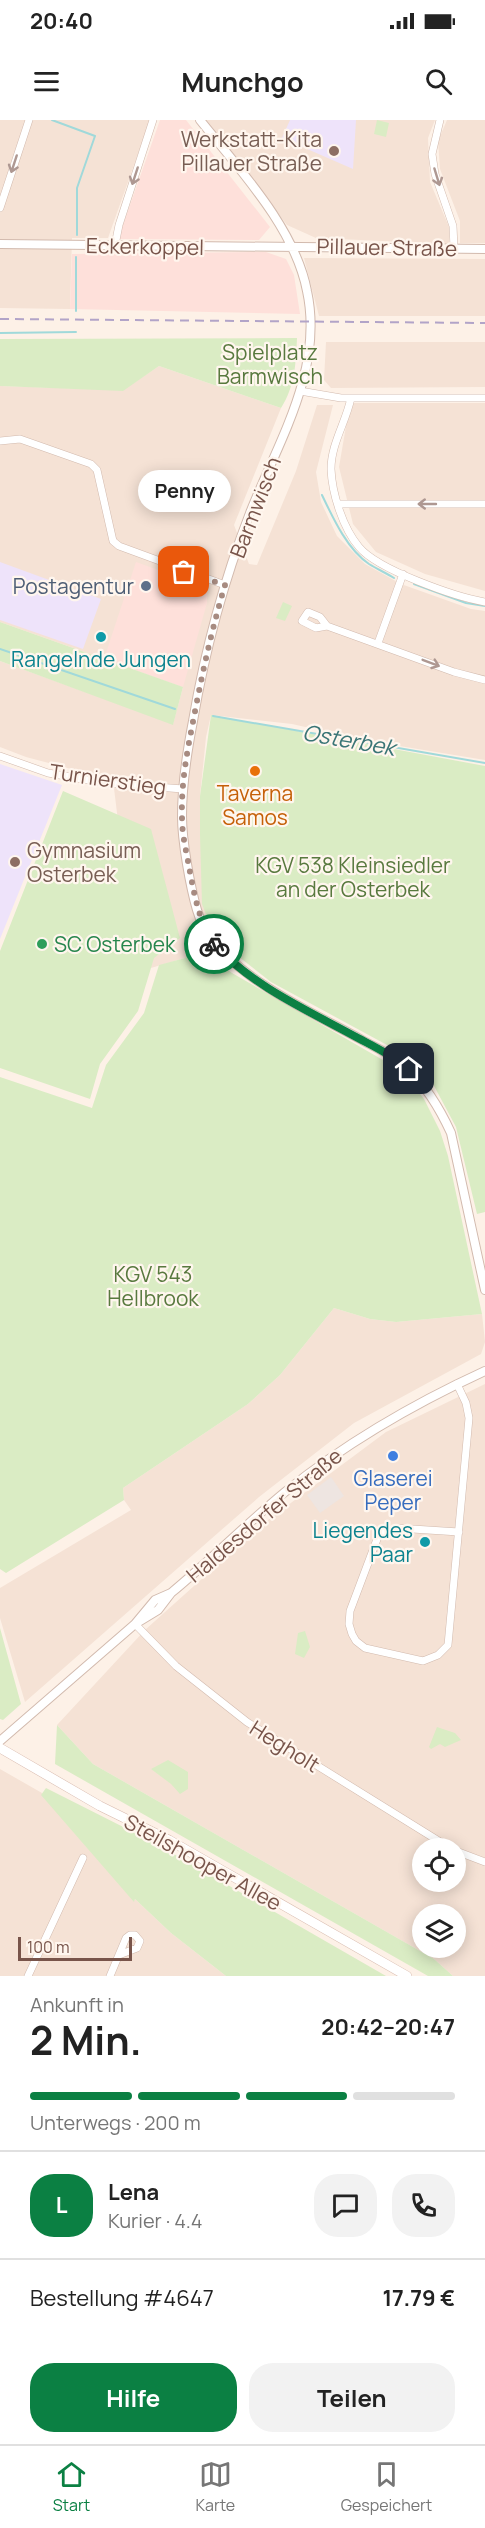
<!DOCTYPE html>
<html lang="de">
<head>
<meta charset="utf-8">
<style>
	:root { --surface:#fff; --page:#f2f2f2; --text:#222; --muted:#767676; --line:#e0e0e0; --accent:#0b8043 }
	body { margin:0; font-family:Manrope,sans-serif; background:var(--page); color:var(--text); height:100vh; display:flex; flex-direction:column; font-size:22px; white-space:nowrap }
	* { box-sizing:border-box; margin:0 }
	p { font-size:20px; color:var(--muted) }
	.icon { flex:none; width:33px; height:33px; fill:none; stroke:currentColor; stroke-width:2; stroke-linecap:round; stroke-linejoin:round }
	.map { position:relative; height:1856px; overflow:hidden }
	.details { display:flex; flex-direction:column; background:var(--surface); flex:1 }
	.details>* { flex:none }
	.fabs { position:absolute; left:412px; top:1718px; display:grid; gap:12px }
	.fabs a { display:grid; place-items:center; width:54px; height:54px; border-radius:50%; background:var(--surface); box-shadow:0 3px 15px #0003; font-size:30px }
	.scale { position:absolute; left:18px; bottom:15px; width:114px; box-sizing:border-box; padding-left:6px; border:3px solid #78544a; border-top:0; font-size:16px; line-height:21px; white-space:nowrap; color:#78544a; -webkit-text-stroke:4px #fff6ee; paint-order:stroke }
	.pin { position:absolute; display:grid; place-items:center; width:51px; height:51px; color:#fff; margin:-26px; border-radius:12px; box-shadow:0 3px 9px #0006 }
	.courier { position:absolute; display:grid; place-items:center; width:60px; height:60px; margin:-30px; border:4px solid #0b8043; border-radius:50%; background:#fff; color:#222; box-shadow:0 2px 8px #0007 }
	.bubble { position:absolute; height:42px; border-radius:21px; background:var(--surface); box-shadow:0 3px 15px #0003; font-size:20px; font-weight:700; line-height:42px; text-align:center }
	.headline em { font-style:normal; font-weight:700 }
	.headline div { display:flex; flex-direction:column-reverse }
	.headline { display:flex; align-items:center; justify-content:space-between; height:102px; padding:0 30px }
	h1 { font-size:39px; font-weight:700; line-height:45px }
	.bar { display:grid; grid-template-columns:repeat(4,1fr); gap:9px 6px; align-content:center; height:72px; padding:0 30px }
	.bar i { height:8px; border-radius:4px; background:var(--line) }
	.bar .current { background:var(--accent) }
	.bar p { grid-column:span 4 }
	.line { display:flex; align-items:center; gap:15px; padding:0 30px; border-top:2px solid var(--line) }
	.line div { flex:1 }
	.round { display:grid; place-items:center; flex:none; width:63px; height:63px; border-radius:24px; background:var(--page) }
	.primary-button { display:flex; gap:12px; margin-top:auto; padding:12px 30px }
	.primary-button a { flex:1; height:69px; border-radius:24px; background:var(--accent); color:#fff; font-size:24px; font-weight:700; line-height:69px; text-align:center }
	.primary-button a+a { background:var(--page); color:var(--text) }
	.status { display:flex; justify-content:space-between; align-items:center; height:42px; padding:0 30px; background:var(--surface); direction:ltr }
	.status svg { height:16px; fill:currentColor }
	header { display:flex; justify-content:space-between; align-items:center; height:78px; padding:0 30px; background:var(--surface); font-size:27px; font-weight:700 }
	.tab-bar { display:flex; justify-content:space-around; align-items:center; height:84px; border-top:2px solid var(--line); background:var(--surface); font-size:16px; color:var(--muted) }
	.tab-bar a { display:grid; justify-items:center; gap:3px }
	.tab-bar .current { color:var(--accent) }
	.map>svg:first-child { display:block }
	.residential { fill:#f5e2d5; fill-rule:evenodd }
	.commercial { fill:#fee0da }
	.industrial { fill:#eee5e1 }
	.education { fill:#eee3fa }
	.green { fill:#daecc4 }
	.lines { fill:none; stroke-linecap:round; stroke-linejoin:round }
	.stream { stroke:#a0d9da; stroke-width:2 }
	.minor-casing { stroke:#d2baae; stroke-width:8 }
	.tertiary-casing { stroke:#d2baae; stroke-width:10 }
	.secondary-casing { stroke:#d8baae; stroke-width:10 }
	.minor { stroke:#fff; stroke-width:7 }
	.tertiary { stroke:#fff; stroke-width:8 }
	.secondary { stroke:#fff; stroke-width:9 }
	.rail { stroke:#b2a4c8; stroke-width:2; stroke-dasharray:9 6; stroke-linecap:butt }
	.oneway { stroke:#ae9892 }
	.done { stroke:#a78b81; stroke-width:6; stroke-dasharray:0 10.8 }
	.route { stroke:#0b8043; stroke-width:8 }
	.education-dot { fill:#8d6e63; stroke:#fff6ee; stroke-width:2 }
	.service-dot { fill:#5c6f8a; stroke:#fff6ee; stroke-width:2 }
	.culture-dot { fill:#0f9aa8; stroke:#fff6ee; stroke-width:2 }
	.food-dot { fill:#e8710a; stroke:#fff6ee; stroke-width:2 }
	.leisure-dot { fill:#2e9e5b; stroke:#fff6ee; stroke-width:2 }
	.shop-dot { fill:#3f7fe0; stroke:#fff6ee; stroke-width:2 }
	.labels { text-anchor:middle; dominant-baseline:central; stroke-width:4.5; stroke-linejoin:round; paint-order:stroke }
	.education-label { font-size:21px; fill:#785e54; stroke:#fff6ee; text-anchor:end }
	.street-label { font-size:21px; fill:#78544a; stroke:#fff6ee }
	.park-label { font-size:21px; fill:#58793e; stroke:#fff6ee }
	.service-label { font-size:21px; fill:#4e5e75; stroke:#fff6ee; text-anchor:end }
	.culture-label { font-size:21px; fill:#0d838f; stroke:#fff6ee }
	.food-label { font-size:21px; fill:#c56008; stroke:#fff6ee }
	.leisure-label { font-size:21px; fill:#27864d; stroke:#fff6ee; text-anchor:start }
	.shop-label { font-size:21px; fill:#366cbe; stroke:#fff6ee }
	.water-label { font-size:22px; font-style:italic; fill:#3a7576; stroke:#fff6ee }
</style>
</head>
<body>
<div class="status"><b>20:40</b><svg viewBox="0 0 49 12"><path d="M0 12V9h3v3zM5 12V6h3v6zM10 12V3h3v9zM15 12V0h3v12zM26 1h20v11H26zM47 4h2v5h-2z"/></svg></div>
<header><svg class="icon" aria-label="menu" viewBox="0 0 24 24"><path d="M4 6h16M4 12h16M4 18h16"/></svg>Munchgo<svg class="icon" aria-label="search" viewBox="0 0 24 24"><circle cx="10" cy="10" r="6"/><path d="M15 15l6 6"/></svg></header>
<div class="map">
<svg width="485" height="1856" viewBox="0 0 485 1856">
	<rect width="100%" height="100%" fill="#fdf1e7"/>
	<path class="residential" d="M0 0H150L108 118H72L70 189 0 188Z
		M205 0H435L428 18 430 62 449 107V124L316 118 287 105Z
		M447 0H485V123H460V101L440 49 438 21Z
		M304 138 485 139V196H319Z
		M326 222H485V267L331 268 324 260Z
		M159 246 281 288 234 405 249 444 257 445 296 351 317 285H333L316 352 321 382 337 416 365 444 401 464 471 489 485 491V640L363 620 292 604 211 595 206 617 200 676V715L215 818 189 832 185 838 144 850 122 734 113 660 26 637 0 627V541L173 604 183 567 0 502V266L123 270Z
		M350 283H485V471L425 454 376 432 353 404 339 347Z
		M334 1188 370 1199 396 1202 482 1194 485 1222 481 1234 354 1303 259 1377 25 1582 0 1498V1468L131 1390 124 1380 123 1368 248 1284 280 1255Z
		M485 1264V1856H453L434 1839 93 1644 57 1605 145 1510 264 1403 386 1312ZM423 1728H456V1761H423ZM423 1794H456V1827H423Z
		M0 1649 42 1673V1675L134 1781 135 1779 171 1813 226 1856H0Z"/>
	<path class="commercial" d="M160 0H186L270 107 259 120 118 119Z
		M266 132 286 139 294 155 300 194 70 189 72 134Z
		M136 442 203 466 207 473V483L183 567 104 539Z"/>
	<path class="industrial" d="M331 1357 344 1376 320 1393 307 1375Z"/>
	<path class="education" d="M290 0H356L353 49 282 18Z
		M0 442 101 479 83 529 0 500Z
		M0 644 62 665 0 819Z"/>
	<path class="green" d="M377 0 389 3 386 17 374 14Z
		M297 218C296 242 295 267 281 288L159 246 123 271 0 266V219Z
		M283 482 292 486 285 501 276 498Z
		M0 502 183 567 173 605 0 541Z
		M211 595 485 646V1092L477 1094 456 1007 433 964 411 938 271 862 215 818 202 784 200 715V676Z
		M63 671 151 709 180 818 154 838 138 891 100 944 90 979 0 948V831Z
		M189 832 209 837 232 853 402 951 424 979 440 1011 448 1036 482 1194 396 1202 370 1199 334 1188 280 1255 248 1284 123 1368 124 1380 6 1453 0 1449V957L92 988 106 945 144 893 159 845 185 838Z
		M0 1508 21 1584 3 1600 0 1599Z
		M305 1511 310 1527 304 1538 295 1534 298 1513Z
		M57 1605 93 1644 434 1839 453 1856H428L55 1644Z
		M437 1607 455 1613 461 1620 445 1627 440 1624 431 1629 429 1627Z
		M168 1640 188 1652V1669L180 1674 171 1664 151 1649Z
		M46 1668 153 1722 386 1856H226L171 1813 135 1779 134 1782 41 1675Z"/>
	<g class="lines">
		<path class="stream" d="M52 0 95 16 77 68V115
			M76 191V137
			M0 213 76 212
			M322 375C333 398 347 429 369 444 377 449 386 453 394 458
			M414 464 466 483 485 486
			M0 529 175 589
			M213 596 485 643"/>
		<g class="minor-casing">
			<path id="minor" d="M440 0 432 34 435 54 453 106 454 128
				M0 88 29 0
				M115 125 119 105 153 0
				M300 271 341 278H485
				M351 278C346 302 331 324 331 349 332 374 343 408 359 427 378 450 456 477 485 482
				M0 321 20 319 91 344 97 350 113 421 119 426 225 465
				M339 384H485
				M327 506 316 508 302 501 308 492 320 497 327 506 454 552 485 560
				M378 523 403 454
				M0 636 48 653 105 663 183 669
				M457 1264 466 1283 469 1298 448 1525 438 1535 423 1541 365 1528 356 1521 352 1514 349 1504 350 1491 379 1414 397 1408 459 1412
				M135 1504 176 1546 247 1602 450 1728
				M456 1731 485 1742
				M28 1856 83 1738
				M110 1856 126 1818 130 1815H135L140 1821 137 1828 119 1835"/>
		</g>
		<g class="tertiary-casing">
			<path id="tertiary" d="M200 0C239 49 295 108 307 171 324 250 278 322 250 393 224 460 205 530 193 601 187 632 182 664 182 696 182 721 190 766 197 790 214 851 311 891 362 920 378 929 395 936 408 949 427 967 440 989 451 1013L485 1170
				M0 124 485 129
				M135 1504 155 1480 171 1473C210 1441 246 1404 285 1372 346 1323 413 1284 485 1251
				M0 1621 135 1504 158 1490 171 1473"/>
		</g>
		<g class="secondary-casing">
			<path id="secondary" d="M0 1628 100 1686 169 1720 407 1856"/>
		</g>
		<use href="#minor" class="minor"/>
		<use href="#tertiary" class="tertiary"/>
		<use href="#secondary" class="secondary"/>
		<path class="rail" d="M0 199 485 203"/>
	</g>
	<defs><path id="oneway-shaft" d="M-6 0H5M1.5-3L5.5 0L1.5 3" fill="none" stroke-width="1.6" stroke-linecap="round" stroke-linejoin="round" transform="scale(1.5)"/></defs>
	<g class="oneway">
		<use href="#oneway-shaft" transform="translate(14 44) rotate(108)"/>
		<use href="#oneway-shaft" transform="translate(135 56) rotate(108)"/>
		<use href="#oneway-shaft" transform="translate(437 57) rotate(73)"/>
		<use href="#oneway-shaft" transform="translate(427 384) rotate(180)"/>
		<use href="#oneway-shaft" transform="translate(431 543) rotate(21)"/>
	</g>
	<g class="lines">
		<path class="done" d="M184 452 225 465C211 512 201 559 192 607 186 637 181 667 182 698 182 716 187 734 190 752 195 778 199 801 214 824"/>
		<path class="route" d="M214 824C252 866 309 891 358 918 375 927 394 936 409 949"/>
	</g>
	<g class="education-dot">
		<circle cx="334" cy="31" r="6"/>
		<circle cx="15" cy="742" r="6"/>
	</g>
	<circle class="service-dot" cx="146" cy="466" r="6"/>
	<g class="culture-dot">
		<circle cx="101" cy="517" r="6"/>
		<circle cx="425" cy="1422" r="6"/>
	</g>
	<circle class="food-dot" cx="255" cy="651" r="6"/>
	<circle class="leisure-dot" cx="42" cy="824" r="6"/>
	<circle class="shop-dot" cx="393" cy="1336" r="6"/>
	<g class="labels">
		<g class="education-label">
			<text x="322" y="19">Werkstatt-Kita<tspan x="322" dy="24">Pillauer Straße</tspan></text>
			<text x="27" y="730" text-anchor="start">Gymnasium<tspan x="27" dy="24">Osterbek</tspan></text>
		</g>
		<g class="street-label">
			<text transform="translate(145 126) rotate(1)">Eckerkoppel</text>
			<text transform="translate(387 127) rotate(1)">Pillauer Straße</text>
			<text transform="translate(255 387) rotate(-69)">Barmwisch</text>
			<text transform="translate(108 659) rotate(8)">Turnierstieg</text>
			<text transform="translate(264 1395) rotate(-40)">Haldesdorfer Straße</text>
			<text transform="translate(285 1626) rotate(32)">Hegholt</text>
			<text transform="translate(203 1742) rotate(29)">Steilshooper Allee</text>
		</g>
		<g class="park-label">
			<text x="270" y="232">Spielplatz<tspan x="270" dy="24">Barmwisch</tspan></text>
			<text x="353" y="745">KGV 538 Kleinsiedler<tspan x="353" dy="24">an der Osterbek</tspan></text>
			<text x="153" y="1154">KGV 543<tspan x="153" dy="24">Hellbrook</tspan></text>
		</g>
		<g class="service-label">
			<text x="134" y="466">Postagentur</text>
		</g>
		<g class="culture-label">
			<text x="101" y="539">Rangelnde Jungen</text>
			<text x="413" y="1410" text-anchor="end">Liegendes<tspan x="413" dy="24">Paar</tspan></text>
		</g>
		<g class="food-label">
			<text x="255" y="673">Taverna<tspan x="255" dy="24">Samos</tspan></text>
		</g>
		<g class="leisure-label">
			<text x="54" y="824">SC Osterbek</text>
		</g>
		<g class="shop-label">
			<text x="393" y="1358">Glaserei<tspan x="393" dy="24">Peper</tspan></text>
		</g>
		<g class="water-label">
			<text transform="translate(349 620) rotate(10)">Osterbek</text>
		</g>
	</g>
</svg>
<div class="fabs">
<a><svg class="icon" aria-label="locate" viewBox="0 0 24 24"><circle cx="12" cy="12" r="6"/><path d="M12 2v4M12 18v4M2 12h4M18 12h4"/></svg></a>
<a><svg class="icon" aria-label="layers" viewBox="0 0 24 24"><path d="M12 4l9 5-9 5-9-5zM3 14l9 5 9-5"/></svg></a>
</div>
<div class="scale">100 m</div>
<div class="pin" style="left:184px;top:452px;background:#ea580c"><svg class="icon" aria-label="bag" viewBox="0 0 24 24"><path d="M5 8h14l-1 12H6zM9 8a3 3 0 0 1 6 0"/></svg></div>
<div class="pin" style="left:409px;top:949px;background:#1f2937"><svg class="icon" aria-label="home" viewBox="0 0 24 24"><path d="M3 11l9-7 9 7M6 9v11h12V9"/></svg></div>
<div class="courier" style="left:214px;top:824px"><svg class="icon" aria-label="bike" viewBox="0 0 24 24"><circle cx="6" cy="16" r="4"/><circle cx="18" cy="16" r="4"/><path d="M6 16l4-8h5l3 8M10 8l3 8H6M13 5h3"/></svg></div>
<div class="bubble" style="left:138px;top:350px;width:93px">Penny</div>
</div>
<section class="details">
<div class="headline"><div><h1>2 Min.</h1><p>Ankunft in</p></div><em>20:42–20:47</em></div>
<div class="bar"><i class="current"></i><i class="current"></i><i class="current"></i><i></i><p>Unterwegs · 200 m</p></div>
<div class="line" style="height:108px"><b class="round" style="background:var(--accent);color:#fff">L</b><div><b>Lena</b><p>Kurier · 4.4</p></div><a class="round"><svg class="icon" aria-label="chat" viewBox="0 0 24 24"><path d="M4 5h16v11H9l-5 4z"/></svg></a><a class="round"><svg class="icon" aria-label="phone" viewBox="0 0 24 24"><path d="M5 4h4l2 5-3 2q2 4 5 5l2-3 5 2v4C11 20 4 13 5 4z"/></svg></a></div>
<div class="line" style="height:78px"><div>Bestellung #4647</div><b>17.79 €</b></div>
<div class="primary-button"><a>Hilfe</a><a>Teilen</a></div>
</section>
<nav class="tab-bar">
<a class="current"><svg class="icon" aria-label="home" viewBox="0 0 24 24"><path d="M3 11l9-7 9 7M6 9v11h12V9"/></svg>Start</a>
<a><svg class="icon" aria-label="map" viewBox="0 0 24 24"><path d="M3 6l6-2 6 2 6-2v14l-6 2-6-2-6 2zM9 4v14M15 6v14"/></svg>Karte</a>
<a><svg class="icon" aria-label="saved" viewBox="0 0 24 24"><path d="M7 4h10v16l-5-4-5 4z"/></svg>Gespeichert</a>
</nav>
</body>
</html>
